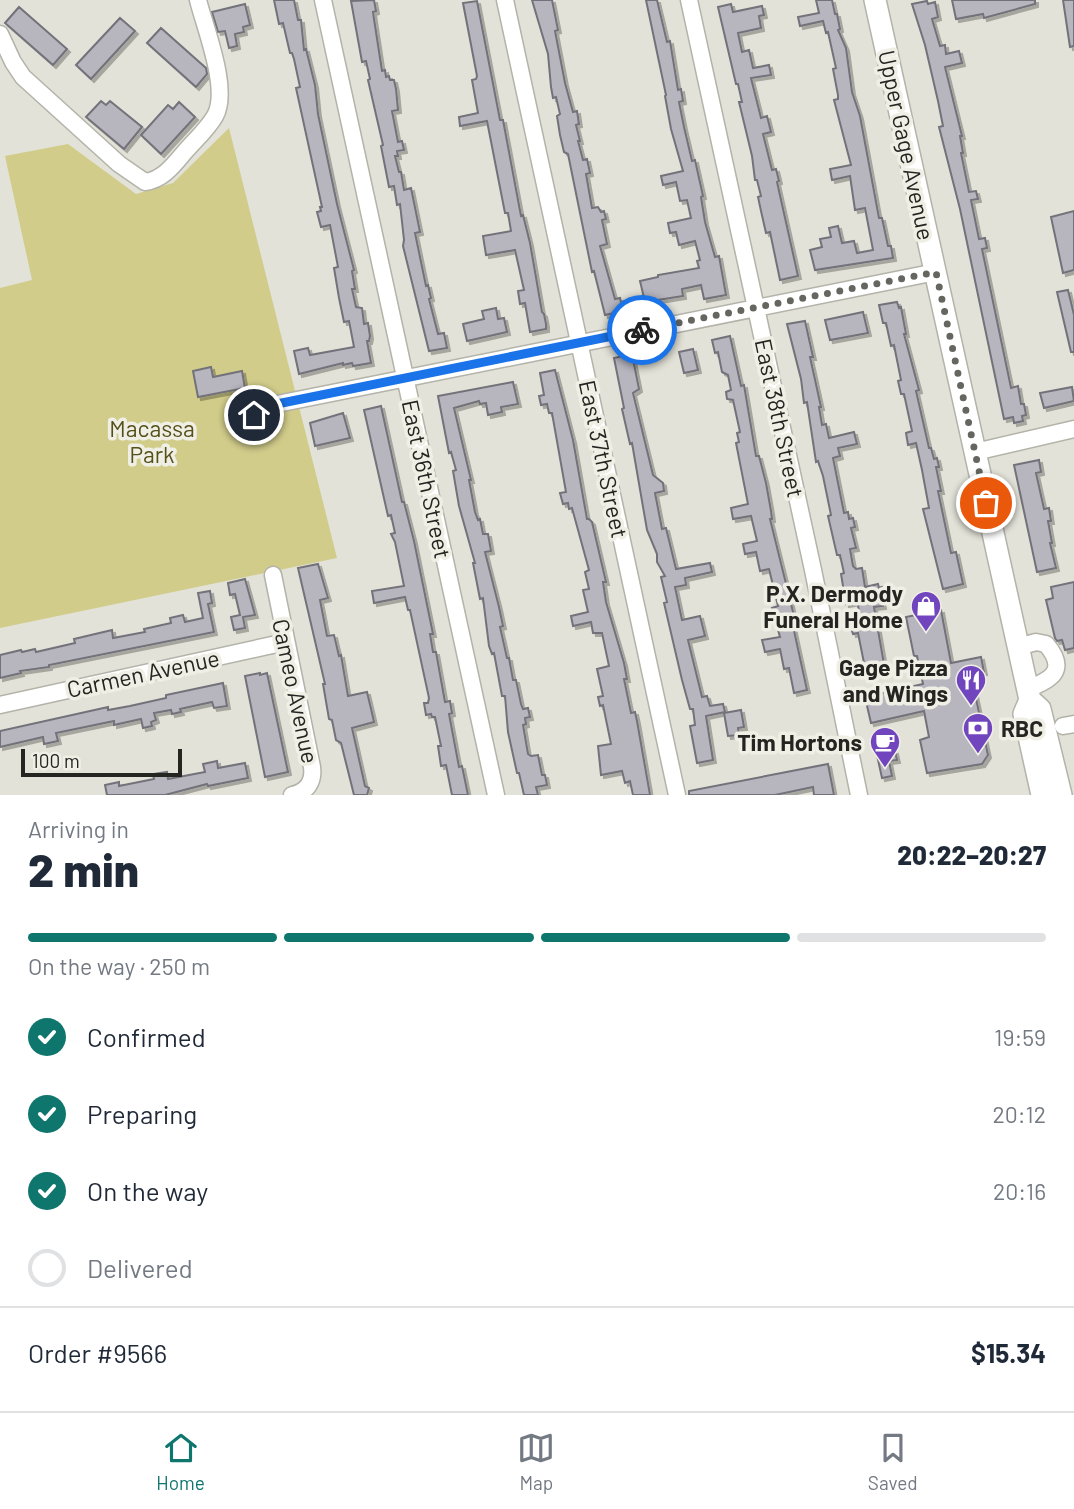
<!DOCTYPE html>
<html lang="en">
<head>
<meta charset="utf-8">
<style>
	:root { --surface:#fff; --page:#f2f2f3; --text:#1f2937; --muted:#747a83; --line:#e0e1e3; --accent:#0f766e }
	body { margin:0; font-family:Barlow,sans-serif; background:var(--page); color:var(--text); height:100vh; display:flex; flex-direction:column; font-size:26px; white-space:nowrap }
	* { box-sizing:border-box; margin:0 }
	p { font-size:23px; color:var(--muted) }
	.icon { flex:none; width:38px; height:38px; fill:none; stroke:currentColor; stroke-width:2; stroke-linecap:round; stroke-linejoin:round }
	.map { position:relative; height:795px; overflow:hidden }
	.panel { display:flex; flex-direction:column; background:var(--surface); flex:1 }
	.panel>* { flex:none }
	.scale { position:absolute; left:21px; bottom:18px; width:161px; box-sizing:border-box; padding-left:7px; border:4px solid #242421; border-top:0; font-size:19px; line-height:24px; white-space:nowrap; color:#242421; -webkit-text-stroke:5px #efefe5; paint-order:stroke }
	.pin { position:absolute; display:grid; place-items:center; width:60px; height:60px; color:#fff; margin:-30px; border:4px solid #fff; border-radius:50%; box-shadow:0 2px 7px #0007 }
	.courier { position:absolute; display:grid; place-items:center; width:70px; height:70px; margin:-35px; border:5px solid #1a73e8; border-radius:50%; background:#fff; color:#222; box-shadow:0 2px 9px #0007 }
	.summary em { font-style:normal; font-weight:800 }
	.summary div { display:flex; flex-direction:column-reverse }
	.summary { display:flex; align-items:center; justify-content:space-between; height:119px; padding:0 28px }
	h1 { font-size:46px; font-weight:800; line-height:52px }
	.bar { display:grid; grid-template-columns:repeat(4,1fr); gap:10px 7px; align-content:center; height:84px; padding:0 28px }
	.bar i { height:9px; border-radius:5px; background:var(--line) }
	.bar .active { background:var(--accent) }
	.bar p { grid-column:span 4 }
	.line { display:flex; align-items:center; gap:18px; padding:0 28px; border-top:2px solid var(--line) }
	.line div { flex:1 }
	ol { padding:0 28px; list-style:none }
	li { display:flex; align-items:center; gap:21px; height:77px }
	li p { margin-inline-start:auto }
	li .icon { padding:7px; border-radius:50%; background:var(--accent); color:#fff; stroke-width:4 }
	li:last-child { color:var(--muted) }
	li i { width:38px; height:38px; border:4px solid var(--line); border-radius:50% }
	.dock { display:flex; justify-content:space-around; align-items:center; height:98px; border-top:2px solid var(--line); background:var(--surface); font-size:19px; color:var(--muted) }
	.dock a { display:grid; justify-items:center; gap:4px }
	.dock .active { color:var(--accent) }
	.map>svg:first-child { display:block }
	.green { fill:#d1cc8a }
	.building { fill:#b7b5be; stroke:#73727a; stroke-width:2; filter:url(#shadow) }
	.lines { fill:none; stroke-linecap:round; stroke-linejoin:round }
	.minor-casing { stroke:#b3b3a9; stroke-width:19 }
	.major-casing { stroke:#b3b3a9; stroke-width:24 }
	.minor { stroke:#fff; stroke-width:16 }
	.major { stroke:#fff; stroke-width:21 }
	.done { stroke:#666661; stroke-width:7; stroke-dasharray:0 12.6 }
	.route { stroke:#1a73e8; stroke-width:9 }
	.labels { text-anchor:middle; dominant-baseline:central; stroke-width:7; stroke-linejoin:round; paint-order:stroke }
	.street-label { font-size:23px; fill:#242421; stroke:#efefe5 }
	.park-label { font-size:23px; fill:#55501a; stroke:#efefe5 }
	.poi-label { font-size:23px; font-weight:bold; fill:#242421; stroke:#efefe5; text-anchor:end }
</style>
</head>
<body>
<div class="map">
<svg width="1074" height="795" viewBox="0 0 1074 795">
	<defs>
		<filter id="shadow"><feDropShadow dx="3" dy="3" stdDeviation="0" flood-color="#0004"/></filter>
	</defs>
	<rect width="100%" height="100%" fill="#e2e2d8"/>
	<path class="green" d="M229 128 337 558 0 628V288L32 280 5 156 68 144 136 194 173 183Z"/>
	<path class="building" d="M274 0H294L298 20H301L304 50 306 49 315 85 318 114 337 204 354 270 352 271 355 289H352L356 307 362 308 364 324 368 323 370 336 369 341H367L371 363 353 366 352 363 343 365V363L299 374 294 351 308 348 310 355 354 347 349 321 344 322 339 298 334 268 338 267 330 225 321 227 317 212 321 211 320 207H322L296 88 300 87 294 59 292 53H290L283 23 279 24Z
		M374 0 376 11 373 12 374 19 382 71 385 70 386 77 389 76 390 80H394L396 89 398 110 392 111 398 142 402 141 404 150 397 151 398 156H395L399 172H401L404 190 411 188 420 232 415 233 426 286 428 285 431 298 429 299 438 334 444 333 447 348 429 351 403 246 404 240 400 204 397 205 394 186 389 187 381 146 383 145 368 80 370 79 366 61 362 62 351 1Z
		M532 0H552L558 30 555 31 565 83 573 112 577 111 579 124 576 125 580 141H578L583 160 587 159 590 173 586 174 592 208 598 207 601 212 604 211 606 219 602 220 607 244 600 246 615 299 620 298 623 311 605 315 594 271 592 272 568 154 564 152 560 135 557 116 560 114 556 97 553 98 551 87 548 54Z
		M646 0H657L667 42 670 41 678 90 681 89 683 101 679 102 684 127 692 161 695 160 703 196 701 197 705 222 715 257 719 256 726 295 704 299 701 285 682 289 683 296 645 302 640 281 658 277V275L699 268 697 261 700 260 695 241 679 245 676 232 670 233 668 223 691 218 687 200 680 201 676 182 663 185 661 176 683 171 671 129 665 96 666 95Z
		M816 0H832L835 14H837L840 29 838 30 846 48 852 92 860 116 879 218H882L888 246H891L893 258 815 270 810 250 822 247 820 239 831 237 829 228 838 226 842 243 854 241 857 253 873 250 865 208 855 210 850 176 832 180 830 169 851 165 834 100 838 99V95L833 69 836 68 828 32 826 33 823 21 800 26 798 17 819 13Z
		M952 0H1035V4L984 18 983 14 956 19Z
		M1063 0H1074V46L1070 47Z
		M477 1 500 120H503L521 216 523 215 530 243 542 312 544 314 546 324V329L530 332 525 303 520 304 518 291 524 290 515 250 486 255 483 236 511 231 508 213H505L487 121 460 126 459 117 478 113 472 80 476 79 477 76 463 3Z
		M927 1 928 4 935 2 938 17 932 19 940 46 945 45 946 54 959 51 962 63 945 67 962 136H960L963 153H961L969 192 976 191 978 199 971 200 979 239 985 238 987 248 982 249 1010 383 1011 388 1018 386 1021 404H1024L1026 415 1022 416 1023 421 1014 423 1013 417 1004 419 960 209 939 127 943 126 938 101 925 45 912 4Z
		M245 4 250 25 243 27 244 32 235 34 237 46 229 48 225 31 218 32 212 12Z
		M731 4 733 12 762 6 764 15 759 16 761 28 738 33 742 52 749 50 753 68 769 65 771 75 751 78 761 118 767 116 771 132 763 134 772 170 776 169 779 181 777 182 798 276 780 280 770 232 766 233 761 211 758 197 761 196 757 180H755L752 156 739 102H742L738 84H736L718 7Z
		M19 7 67 49 53 65 5 23Z
		M120 18 135 31 91 79 76 65Z
		M161 28 206 68 207 74 196 87 147 43Z
		M101 101 106 105 110 101 142 127 124 149 86 117Z
		M179 102 195 117 161 154 141 135 168 105 173 109Z
		M1074 211V270L1063 273 1051 217Z
		M1068 290 1074 315V352H1071L1057 292Z
		M897 302 899 308 901 307 906 334H904L919 390 916 391 929 448H931L934 459 937 458 939 467H936L941 491H938L951 553 956 552 963 584 943 589 923 509 929 508 922 470 916 443 908 445 906 433 912 431 904 394H901L898 381 901 380 894 345 891 346 886 323H883L879 305Z
		M496 308 498 319 504 318 507 332 467 341 463 324 484 319 482 311Z
		M863 312 868 333 830 340 825 320Z
		M805 321 813 357H810L821 407H819L822 425 826 424 829 438 854 432 857 444 838 448 840 456 833 458 844 513 848 512 849 519 853 518 855 527 851 528 856 548 850 549 853 566 856 569 862 568 865 587 878 584 879 588 882 587 884 596 881 597 883 606 874 607 885 670 862 675 859 664 864 663 858 633 853 634 850 624 855 623 854 620 861 618 857 602 846 604 841 574 844 573 840 555H837L828 516 831 515 823 476 818 461 816 462 807 402 804 403 801 379 787 324Z
		M730 336 741 386 744 385 756 456H759L766 483 771 511 772 519H770L794 616 791 617 807 690 794 693 789 668 784 669 780 649 765 652 762 640 780 637 772 608 778 606 769 569 760 571 756 552 745 554 743 544 757 541 751 516 733 519 731 508 748 504 736 443 739 442 737 433 740 432 733 400 727 399 726 392 731 390 728 375 722 372 718 352 715 353 712 340Z
		M693 349 698 370 684 373 679 352Z
		M632 354 639 389 633 393 653 475 663 483 664 491 655 493 662 529 666 528 676 569 710 563 712 572 685 578 686 585 675 587 682 620 700 616 705 636 688 640 702 697 707 696 710 706 723 704 725 712 706 716 713 760 697 763 690 726 695 725 693 709H690L682 680 664 603 667 602 661 577 665 576 657 562V554L647 530 632 443 630 444 622 409 624 408 614 358Z
		M211 367 213 377 242 371 245 388 198 397 193 371Z
		M555 370 573 440 587 519H589L592 522 606 582H603L606 602 624 663 627 679H624L631 713 635 712 637 721 650 795H633L630 781 625 783 622 771 601 775 598 746 611 744 603 705 600 706 598 697 603 696 597 669 609 666 602 633H593L591 622 573 626 571 616 588 612 583 590 589 589 585 572 589 570 572 508 569 509 568 503 563 504 560 493 566 492 552 413H549L547 404 541 405 539 396 544 395 540 373Z
		M513 382 518 404 501 407 502 412 488 415 486 403 480 404 479 401 454 408 471 480H469L475 512 478 520 480 519 483 534H488L491 551 485 552 499 607 503 626 500 627 507 658H509L513 680H516L521 704 523 709 528 708 530 717 525 718 526 724 523 725 528 754 531 756 538 755 542 775H545L547 785 536 787 538 795H524L519 773H517L508 732 505 696H502L494 653 492 654 489 646 483 598 480 599 473 563H475L459 506 453 471 456 470 451 452 449 453 438 396Z
		M1072 387 1074 401 1044 408 1040 393Z
		M381 406 402 502H404L414 541 433 634H430L433 652H436L445 702 450 701 452 713 449 714 459 767 462 766 468 795H452L446 765 441 766 438 746H441L435 717H432L431 714 426 715 424 703H428L429 698 410 610H408L405 597 374 603 372 591 404 586 395 542 391 534 395 533 391 515 388 516 364 410Z
		M343 413 350 438 315 446 310 423Z
		M1039 460 1041 472 1036 473 1044 509 1049 508 1051 521H1048L1052 543H1050L1056 568 1037 572 1014 465Z
		M318 564 328 598 320 600 327 636 334 635 339 656 341 655 348 696 367 692 372 713 374 722 352 728 365 786 369 788 367 795H354L341 743 336 740 332 720 329 719 323 684H325L298 568Z
		M245 579 255 615 243 617 245 628 234 630 231 617 240 615 235 594 230 595 228 583Z
		M1074 582V648L1065 650 1062 640 1057 641 1055 638 1046 600 1053 598 1051 587Z
		M210 591 212 603 208 604 214 632 49 665V667L20 671 21 673 0 678V655L21 650 22 652 35 649 36 652 75 643 74 639 112 630 113 638 145 632 144 629 171 623 170 618 183 615 185 622 203 618 198 593Z
		M941 610 951 663 981 657 984 672 971 675 988 755 982 764 927 773 920 740 929 737 924 711 871 723 865 697 923 684 917 656H914L906 617Z
		M260 673V675L267 673 288 772 265 777 245 676Z
		M223 683 227 706 214 708 212 702 180 709 181 712 172 714 171 710 154 713 156 720 151 722 152 726 143 728 141 719 114 725V721L56 733 58 741 44 744 43 737 0 747V731L108 707V710L130 706 166 698V695Z
		M741 710 744 727 738 728 739 735 728 736 724 713Z
		M895 751 897 760 889 761 892 776 882 778 877 755Z
		M217 761 218 768 245 763 248 778 208 786 207 784 165 795H107L105 785 119 782V786L154 779 153 774 167 772 168 779 205 772 203 764Z
		M828 764 834 795H814L813 787 775 795H689V791Z"/>
	<g class="lines">
		<g class="minor-casing">
			<path id="minor" d="M323 0 496 795
				M505 0 677 795
				M689 0 813 570 859 795
				M0 34 13 62 23 77 119 164 145 182C162 180 173 166 183 154 193 142 207 130 215 116 230 90 205 28 198 0
				M254 415 272 405 936 272
				M975 452 1074 429
				M273 575 312 767C314 782 307 792 292 795
				M1018 647 1036 642 1046 644C1068 670 1052 680 1027 689
				M0 705 286 642
				M1063 726 1074 724"/>
		</g>
		<g class="major-casing">
			<path id="major" d="M875 0 1030 700 1024 714 1042 795
				M1030 700 1040 709 1061 795"/>
		</g>
		<use href="#minor" class="minor"/>
		<use href="#major" class="major"/>
	</g>
	<g class="lines">
		<path class="done" d="M642 330 936 272 986 503"/>
		<path class="route" d="M254 415 272 405 642 330"/>
	</g>
	<defs>
		<g id="shop-pin" transform="scale(1.575)"><path d="M0 17L-7.5 6A9.5 9.5 0 1 1 7.5 6Z" fill="#7145be" stroke="#efefe5"/><path d="M-5-2.5h2.3a2.7 3.5 0 0 1 5.4 0H5L5.5 6h-11ZM-1.5-2.5h3a1.5 2.3 0 0 0-3 0Z" fill="#fff"/></g>
		<g id="restaurant-pin" transform="scale(1.575)"><path d="M0 17L-7.5 6A9.5 9.5 0 1 1 7.5 6Z" fill="#7145be" stroke="#efefe5"/><path d="M-5-6h1v4h1v-4h1v4h1v-4h1v5L-1.5 .5V6h-2V.5L-5-1ZM5-6V6H3V1.5H1.5Q1.5-4 5-6Z" fill="#fff"/></g>
		<g id="bank-pin" transform="scale(1.575)"><path d="M0 17L-7.5 6A9.5 9.5 0 1 1 7.5 6Z" fill="#7145be" stroke="#efefe5"/><path d="M-6-4H6V4H-6ZM0-2.3a2.3 2.3 0 1 0 0 4.6a2.3 2.3 0 1 0 0-4.6Z" fill="#fff"/></g>
		<g id="cafe-pin" transform="scale(1.575)"><path d="M0 17L-7.5 6A9.5 9.5 0 1 1 7.5 6Z" fill="#7145be" stroke="#efefe5"/><path d="M-5.5-4.5H6V0H3Q3 3.5 0 3.5H-2.5Q-5.5 3.5-5.5 0ZM3-3.2v2h1.7v-2ZM-6 4.5H4V6H-6Z" fill="#fff"/></g>
	</defs>
	<g fill-rule="evenodd">
		<use href="#shop-pin" x="926" y="606"/>
		<use href="#restaurant-pin" x="971" y="680"/>
		<use href="#bank-pin" x="978" y="728"/>
		<use href="#cafe-pin" x="885" y="742"/>
	</g>
	<g class="labels">
		<g class="street-label">
			<text transform="translate(907 145) rotate(78)">Upper Gage Avenue</text>
			<text transform="translate(780 418) rotate(78)">East 38th Street</text>
			<text transform="translate(604 459) rotate(78)">East 37th Street</text>
			<text transform="translate(427 479) rotate(78)">East 36th Street</text>
			<text transform="translate(143 673) rotate(-12)">Carmen Avenue</text>
			<text transform="translate(296 691) rotate(78)">Cameo Avenue</text>
		</g>
		<g class="park-label">
			<text x="152" y="428">Macassa<tspan x="152" dy="26">Park</tspan></text>
		</g>
		<g class="poi-label">
			<text x="903" y="593">P.X. Dermody<tspan x="903" dy="26">Funeral Home</tspan></text>
			<text x="948" y="667">Gage Pizza<tspan x="948" dy="26">and Wings</tspan></text>
			<text x="1001" y="728" text-anchor="start">RBC</text>
			<text x="862" y="742">Tim Hortons</text>
		</g>
	</g>
</svg>
<div class="scale">100 m</div>
<div class="pin" style="left:986px;top:503px;background:#ea580c"><svg class="icon" aria-label="bag" viewBox="0 0 24 24"><path d="M5 8h14l-1 12H6zM9 8a3 3 0 0 1 6 0"/></svg></div>
<div class="pin" style="left:254px;top:415px;background:#1f2937"><svg class="icon" aria-label="home" viewBox="0 0 24 24"><path d="M3 11l9-7 9 7M6 9v11h12V9"/></svg></div>
<div class="courier" style="left:642px;top:330px"><svg class="icon" aria-label="bike" viewBox="0 0 24 24"><circle cx="6" cy="16" r="4"/><circle cx="18" cy="16" r="4"/><path d="M6 16l4-8h5l3 8M10 8l3 8H6M13 5h3"/></svg></div>
</div>
<section class="panel">
<div class="summary"><div><h1>2 min</h1><p>Arriving in</p></div><em>20:22–20:27</em></div>
<div class="bar"><i class="active"></i><i class="active"></i><i class="active"></i><i></i><p>On the way · 250 m</p></div>
<ol>
<li><svg class="icon" aria-label="check" viewBox="0 0 24 24"><path d="M5 12l5 5 9-10"/></svg>Confirmed<p>19:59</p></li>
<li><svg class="icon" aria-label="check" viewBox="0 0 24 24"><path d="M5 12l5 5 9-10"/></svg>Preparing<p>20:12</p></li>
<li><svg class="icon" aria-label="check" viewBox="0 0 24 24"><path d="M5 12l5 5 9-10"/></svg>On the way<p>20:16</p></li>
<li><i></i>Delivered</li>
</ol>
<div class="line" style="height:91px"><div>Order #9566</div><b>$15.34</b></div>
</section>
<nav class="dock">
<a class="active"><svg class="icon" aria-label="home" viewBox="0 0 24 24"><path d="M3 11l9-7 9 7M6 9v11h12V9"/></svg>Home</a>
<a><svg class="icon" aria-label="map" viewBox="0 0 24 24"><path d="M3 6l6-2 6 2 6-2v14l-6 2-6-2-6 2zM9 4v14M15 6v14"/></svg>Map</a>
<a><svg class="icon" aria-label="saved" viewBox="0 0 24 24"><path d="M7 4h10v16l-5-4-5 4z"/></svg>Saved</a>
</nav>
</body>
</html>
